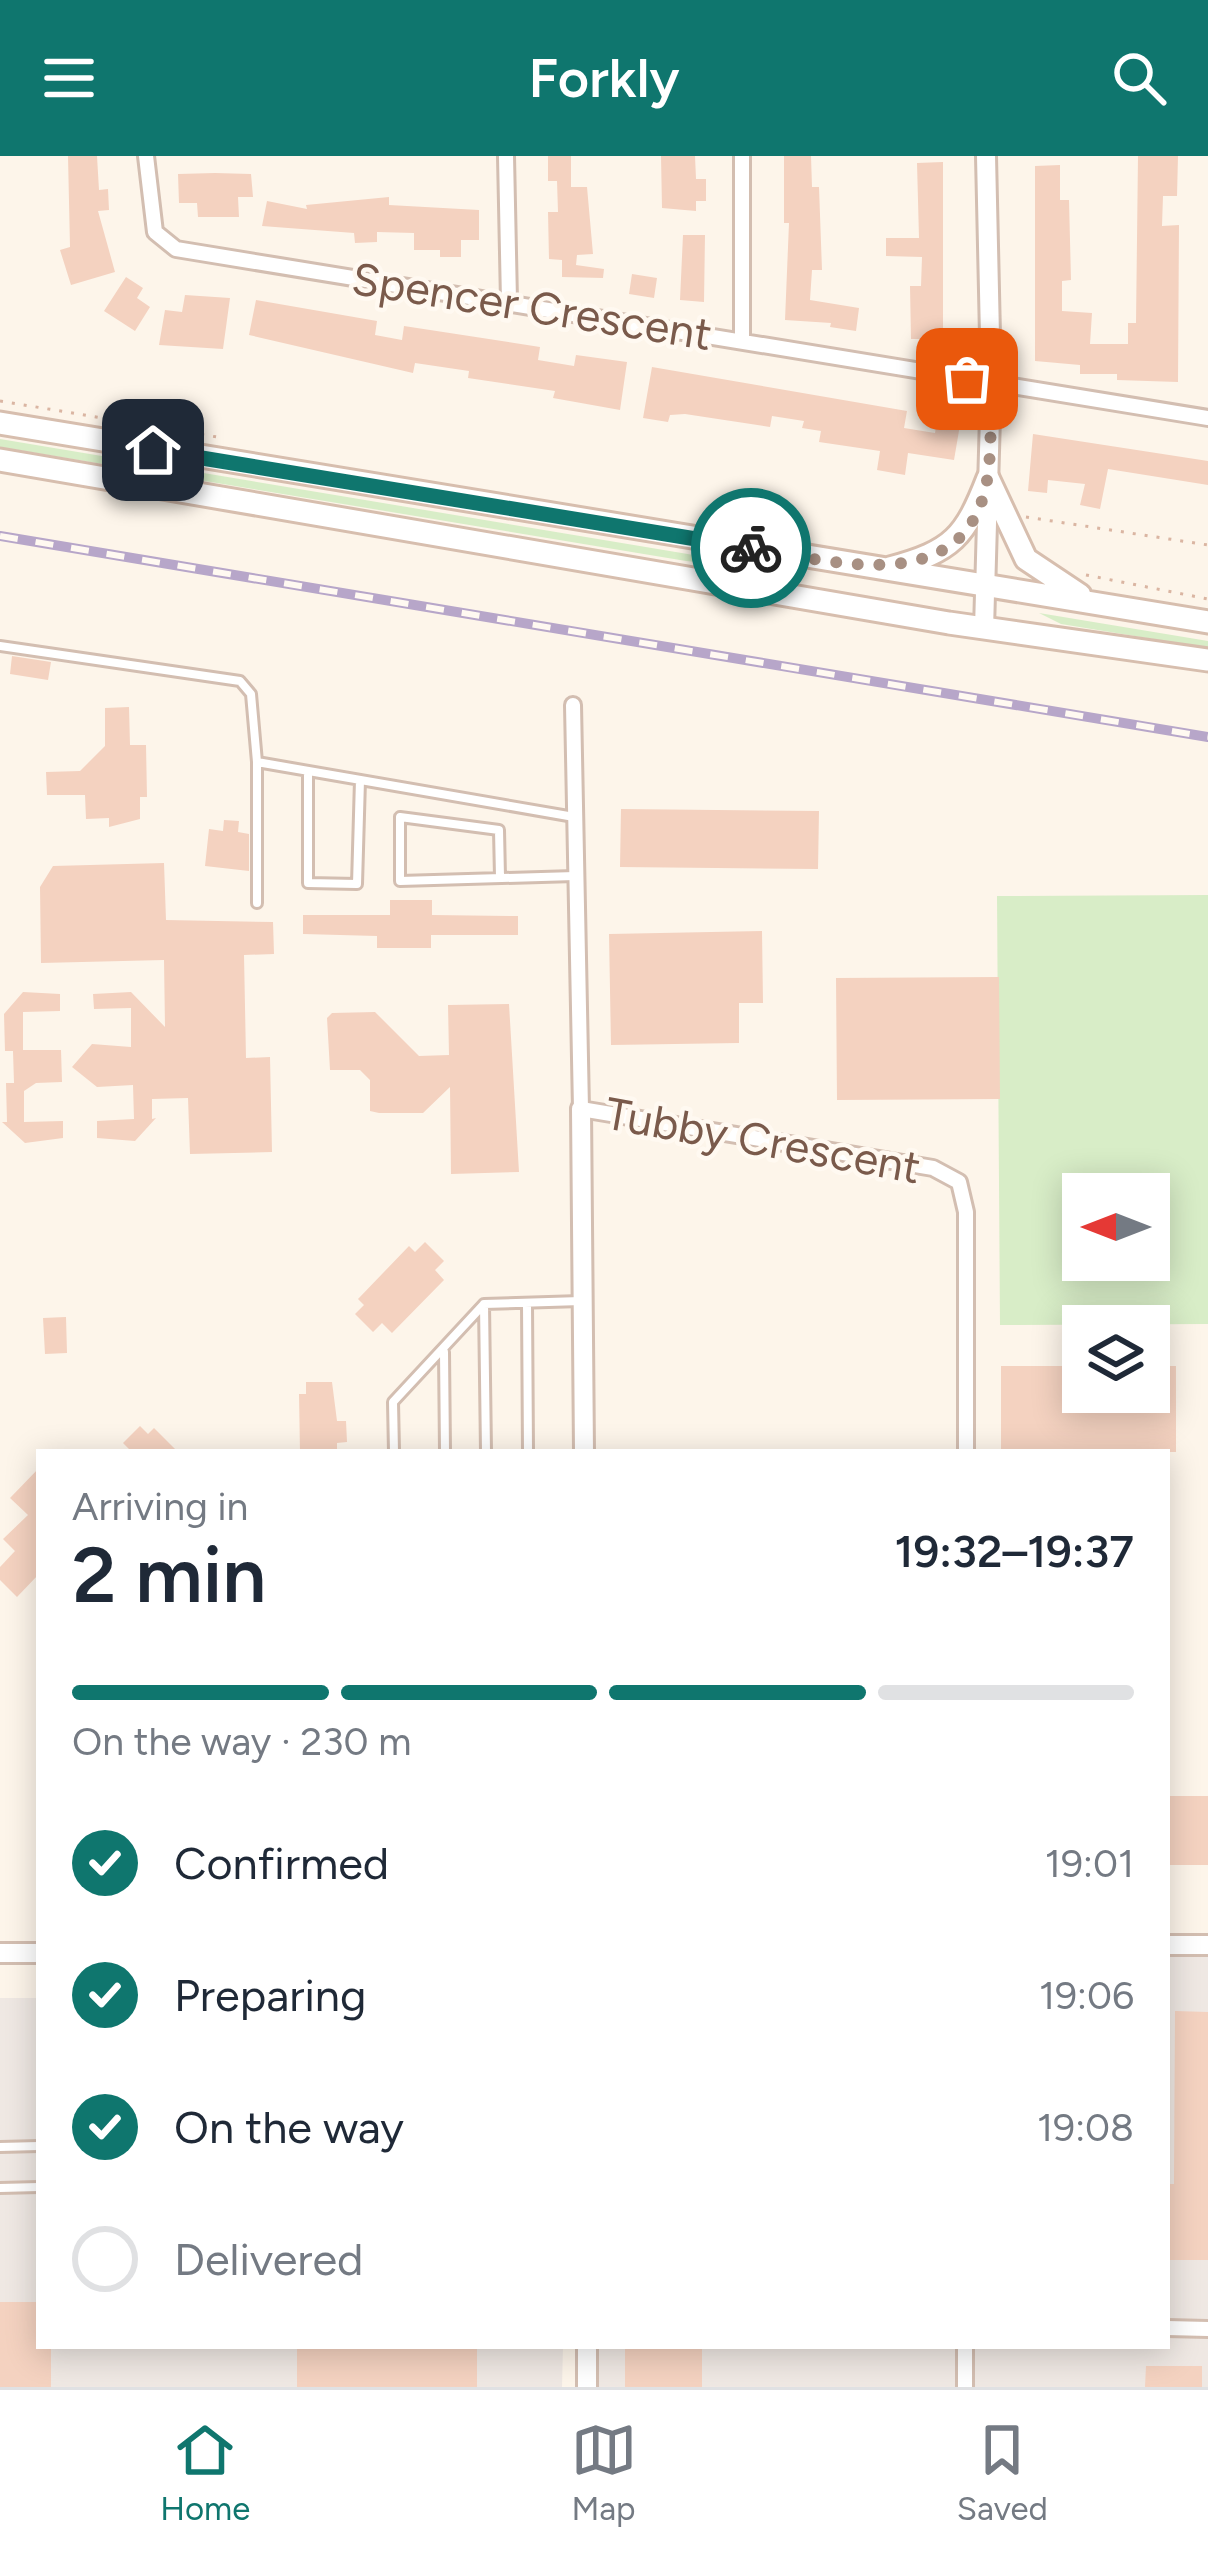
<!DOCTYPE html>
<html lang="en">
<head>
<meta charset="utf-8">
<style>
	:root { --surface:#fff; --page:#f6f6f7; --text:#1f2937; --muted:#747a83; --line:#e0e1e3; --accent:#0f766e }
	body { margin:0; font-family:Figtree,sans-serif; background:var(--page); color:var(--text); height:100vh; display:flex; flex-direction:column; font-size:45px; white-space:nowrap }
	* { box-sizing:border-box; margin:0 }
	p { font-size:39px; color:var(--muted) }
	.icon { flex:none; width:66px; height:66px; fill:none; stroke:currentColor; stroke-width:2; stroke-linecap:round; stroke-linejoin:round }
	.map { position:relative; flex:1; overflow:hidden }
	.panel { position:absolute; left:36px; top:1293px; width:1134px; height:900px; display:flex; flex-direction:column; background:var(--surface); border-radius:0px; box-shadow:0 6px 30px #0003 }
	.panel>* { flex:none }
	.needle { width:78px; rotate:270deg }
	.controls { position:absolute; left:1062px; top:1017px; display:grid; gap:24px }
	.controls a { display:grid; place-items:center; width:108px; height:108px; border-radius:0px; background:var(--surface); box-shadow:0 6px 30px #0003; font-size:60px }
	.pin { position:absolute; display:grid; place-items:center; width:102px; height:102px; color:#fff; margin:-51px; border-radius:24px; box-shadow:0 6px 18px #0006 }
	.courier { position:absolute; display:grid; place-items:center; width:120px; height:120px; margin:-60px; border:9px solid #0f766e; border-radius:50%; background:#fff; color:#222; box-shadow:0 3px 15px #0007 }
	.head em { font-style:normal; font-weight:600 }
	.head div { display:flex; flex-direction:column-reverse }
	.head { display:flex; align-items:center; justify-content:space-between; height:204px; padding:0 36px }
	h1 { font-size:78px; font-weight:600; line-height:90px }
	.bar { display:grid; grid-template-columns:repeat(4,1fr); gap:18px 12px; align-content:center; height:144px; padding:0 36px }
	.bar i { height:15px; border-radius:9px; background:var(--line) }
	.bar .on { background:var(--accent) }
	.bar p { grid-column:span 4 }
	ol { padding:0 36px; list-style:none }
	li { display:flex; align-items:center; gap:36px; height:132px }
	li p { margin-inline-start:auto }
	li .icon { padding:12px; border-radius:50%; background:var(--accent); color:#fff; stroke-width:4 }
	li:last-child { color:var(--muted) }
	li i { width:66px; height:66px; border:6px solid var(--line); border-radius:50% }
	header { display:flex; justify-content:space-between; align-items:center; height:156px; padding:0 36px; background:var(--accent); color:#fff; font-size:54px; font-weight:600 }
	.tabs { display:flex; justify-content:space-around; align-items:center; height:168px; border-top:3px solid var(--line); background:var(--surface); font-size:33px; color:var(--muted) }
	.tabs a { display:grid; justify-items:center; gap:6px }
	.tabs .on { color:var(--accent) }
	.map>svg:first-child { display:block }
	.industrial { fill:#efe8e3 }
	.green { fill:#d8edc7; fill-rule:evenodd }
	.building { fill:#f4d2c0 }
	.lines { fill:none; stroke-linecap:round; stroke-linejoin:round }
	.service-casing { stroke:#d3beb1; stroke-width:14 }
	.minor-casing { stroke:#d3beb1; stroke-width:20 }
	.tertiary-casing { stroke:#d3beb1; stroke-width:24 }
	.secondary-casing { stroke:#d7beae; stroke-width:27 }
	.path { stroke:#dab5a2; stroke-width:3; stroke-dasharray:3 9; stroke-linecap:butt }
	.service { stroke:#fff; stroke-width:8 }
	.minor { stroke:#fff; stroke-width:14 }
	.tertiary { stroke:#fff; stroke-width:18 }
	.secondary { stroke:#fff; stroke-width:21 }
	.rail-casing { stroke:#b7a6c9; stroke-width:10 }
	.rail { stroke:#fff9f1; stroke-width:6; stroke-dasharray:18; stroke-linecap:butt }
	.done { stroke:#a89083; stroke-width:12; stroke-dasharray:0 21.6 }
	.route { stroke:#0f766e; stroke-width:15 }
	.labels { text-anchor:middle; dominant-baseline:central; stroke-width:9; stroke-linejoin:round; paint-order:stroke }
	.street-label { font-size:45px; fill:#7a5a4b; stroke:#fff9f1 }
</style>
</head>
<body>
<header><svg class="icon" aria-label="menu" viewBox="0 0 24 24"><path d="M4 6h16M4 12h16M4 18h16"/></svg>Forkly<svg class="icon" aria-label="search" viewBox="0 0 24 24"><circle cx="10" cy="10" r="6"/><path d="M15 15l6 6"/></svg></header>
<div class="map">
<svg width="1208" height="2231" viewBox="0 0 1208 2231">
	<rect width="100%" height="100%" fill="#fdf5ea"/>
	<path class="industrial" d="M1167 1789H1208V2231H587V2190H1167Z
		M0 1842H39V2190H563L562 2231H0Z"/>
	<path class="green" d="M0 283 766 411 765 413 686 405 0 291Z
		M1039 457 1208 485V492L1061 468Z
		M1208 739V1168L1000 1169 997 740ZM1083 1038H1149V1104H1083Z"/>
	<path class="building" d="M68 0H97L99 34 108 33 109 54 98 55 115 116 71 129 60 94 70 91Z
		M548 0H571V31H587L593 98 577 99 576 109 604 113 603 122 562 121V104L549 103 548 56H558L557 25H548Z
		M661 0H695L696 23H706V45H696V55L662 52Z
		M784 0H811L812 31H819L822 114H812L810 144 859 152 856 175 830 171 831 167 785 164 789 67H784Z
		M1138 0H1178L1177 40H1163L1162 70 1179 69 1178 226 1117 224V218H1080V209L1035 205V10L1060 9V44H1069L1071 124 1062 125V155L1092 157 1090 188H1128V167H1136Z
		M943 6V183H911L910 130H921L922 101 886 100V82H919L917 7Z
		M215 17 251 18 253 41H238L239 61H198L197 47H179L178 18Z
		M389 41V49L479 54V84H461V101H440V94H414V77L377 76V86L355 87 354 77 262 70 267 45 307 53 306 49Z
		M683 79H705L704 146 680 144Z
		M632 118 657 122 654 142 629 138Z
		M126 121 143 132 137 142 150 151 135 175 104 155Z
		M185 139 230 142 223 193 159 189 165 154 182 156Z
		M256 144 377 165 375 179 402 184 404 170 540 191 538 204 574 210 576 199 627 206 620 254 553 242 555 235 468 222 469 215 415 207 413 217 249 179Z
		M652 211 907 255 904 272 935 277 938 259 961 263 954 304 908 297 905 319 877 314 880 295 819 286 821 275 802 272 804 265 772 260 770 271 685 258 670 259 668 266 643 262Z
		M1033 278 1208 305V329L1108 313 1100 353 1080 349 1085 328 1048 324 1047 337 1028 335Z
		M12 500 51 506 48 524 10 518Z
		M129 551 130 589H146L147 641H140V663L109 671V662L86 663 85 639H47L46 616 80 615 105 590V552Z
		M621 653 819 655 818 713 620 711Z
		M224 664 239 665 238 676 249 678V715L205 710 209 673 223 675Z
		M164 707 166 764 273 766 274 798 244 799 246 902 270 901 272 996 190 998 188 942 152 943V963L156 962 135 985 97 982V965L134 963 133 929 97 931 72 911 92 888 131 891V852L94 853 93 838 131 836 165 871 164 804 41 807 40 731 53 710Z
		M390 744H432V759L518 760V779H431V792H377V780L303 778V759H390Z
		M762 775 763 847H739V887L611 889 609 778Z
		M999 821 1000 943 837 944 836 822Z
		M23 836 60 838V855L23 856V894H61L62 926 36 927 24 935V966L63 965V982L25 987 2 966H7L6 927H14L13 895H5L4 858Z
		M509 848 519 1016 451 1018 450 931 423 957H379L370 955V924L360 914H330L327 862 332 857 375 856 419 900 449 899 448 849Z
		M425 1086 444 1105 435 1114 444 1124 392 1177 382 1167 373 1176 355 1158 364 1149 358 1143 409 1090 415 1096Z
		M66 1161 67 1197 45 1198 43 1162Z
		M1001 1210H1083V1236H1149V1210H1176V1296H1001Z
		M306 1226H332L337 1265H346L347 1286 337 1287V1296H300L299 1238H306Z
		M140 1270 148 1278 154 1272 178 1296H132L123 1287Z
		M39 1312V1418L17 1441 0 1424V1411L15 1395 3 1383 28 1359 10 1342Z
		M1167 1640H1208V1709H1167Z
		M1175 1855 1208 1856V2104H1167V2028H1174Z
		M0 2146H39V2190H51V2231H0Z
		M297 2190H477V2231H297Z
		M625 2190H702V2231H625Z
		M1146 2210H1202V2231H1145Z"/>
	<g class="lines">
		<g class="service-casing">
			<path id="service" d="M0 490 240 525 251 538 257 606 574 661
				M257 606V747
				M308 615V727L357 728 360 624
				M500 721 499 674 400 661V725L575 720
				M484 1148 486 1296
				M527 1148 528 1296
				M444 1196 445 1296
				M394 1296 393 1246 484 1148 581 1145
				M0 1991 39 1990
				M0 2032 39 2031"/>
		</g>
		<g class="minor-casing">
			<path id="minor" d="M146 0 155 76 176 93 1208 262
				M506 0 509 145
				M742 185V0
				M573 549 581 953 933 1012 959 1026 966 1056V1296
				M1167 2172 1208 2173
				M965 2231V2190"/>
		</g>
		<g class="tertiary-casing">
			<path id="tertiary" d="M984 473 991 225 986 0
				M581 953 584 1296
				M1167 1789H1208
				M0 1797H39
				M587 2231V2190"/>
		</g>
		<g class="secondary-casing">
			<path id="secondary" d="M0 267 1208 466
				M0 304 949 467 1208 504
				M988 322 1026 403 1080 439
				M890 412C953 395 965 381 988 322"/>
		</g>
		<path class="path" d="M0 245 223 282
			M1026 361 1208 389
			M1086 419 1208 443"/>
		<use href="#service" class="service"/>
		<use href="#minor" class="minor"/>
		<use href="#tertiary" class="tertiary"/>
		<use href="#secondary" class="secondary"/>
		<g class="rail-casing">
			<path id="rail" d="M0 380 1208 581"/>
		</g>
		<use href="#rail" class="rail"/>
	</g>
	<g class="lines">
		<path class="done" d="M751 392C836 406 971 445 988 318 992 288 990 256 991 225L967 223"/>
		<path class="route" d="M153 294 751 392"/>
	</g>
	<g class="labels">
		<g class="street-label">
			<text transform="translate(532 150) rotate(9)">Spencer Crescent</text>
			<text transform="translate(763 984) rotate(10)">Tubby Crescent</text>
		</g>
	</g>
</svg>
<div class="controls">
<a><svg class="needle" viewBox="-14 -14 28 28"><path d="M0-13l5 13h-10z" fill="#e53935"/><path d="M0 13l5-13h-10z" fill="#747a83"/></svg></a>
<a><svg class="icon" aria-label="layers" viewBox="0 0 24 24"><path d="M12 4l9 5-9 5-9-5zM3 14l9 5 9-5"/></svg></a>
</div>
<div class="pin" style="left:967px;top:223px;background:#ea580c"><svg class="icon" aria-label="bag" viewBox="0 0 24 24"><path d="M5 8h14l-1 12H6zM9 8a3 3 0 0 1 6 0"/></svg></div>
<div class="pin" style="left:153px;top:294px;background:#1f2937"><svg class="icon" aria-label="home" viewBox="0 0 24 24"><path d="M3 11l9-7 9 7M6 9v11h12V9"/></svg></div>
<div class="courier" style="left:751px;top:392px"><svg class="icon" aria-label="bike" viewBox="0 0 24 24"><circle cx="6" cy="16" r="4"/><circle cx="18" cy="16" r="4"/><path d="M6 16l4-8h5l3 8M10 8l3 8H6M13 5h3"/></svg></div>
<section class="panel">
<div class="head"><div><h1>2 min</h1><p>Arriving in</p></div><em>19:32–19:37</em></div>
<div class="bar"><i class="on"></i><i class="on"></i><i class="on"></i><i></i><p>On the way · 230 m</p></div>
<ol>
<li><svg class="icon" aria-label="check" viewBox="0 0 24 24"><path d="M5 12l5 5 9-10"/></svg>Confirmed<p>19:01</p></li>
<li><svg class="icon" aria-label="check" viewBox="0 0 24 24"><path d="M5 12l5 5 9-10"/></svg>Preparing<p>19:06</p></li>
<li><svg class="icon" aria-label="check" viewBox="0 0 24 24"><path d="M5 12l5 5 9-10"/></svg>On the way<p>19:08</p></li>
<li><i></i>Delivered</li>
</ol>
</section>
</div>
<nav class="tabs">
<a class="on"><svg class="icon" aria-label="home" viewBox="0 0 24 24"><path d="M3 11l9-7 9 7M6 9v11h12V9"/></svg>Home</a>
<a><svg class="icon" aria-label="map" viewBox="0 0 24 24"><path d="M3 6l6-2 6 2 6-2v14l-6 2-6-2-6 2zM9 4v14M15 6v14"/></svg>Map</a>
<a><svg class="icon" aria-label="saved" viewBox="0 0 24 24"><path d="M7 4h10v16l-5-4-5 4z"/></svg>Saved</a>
</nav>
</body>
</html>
